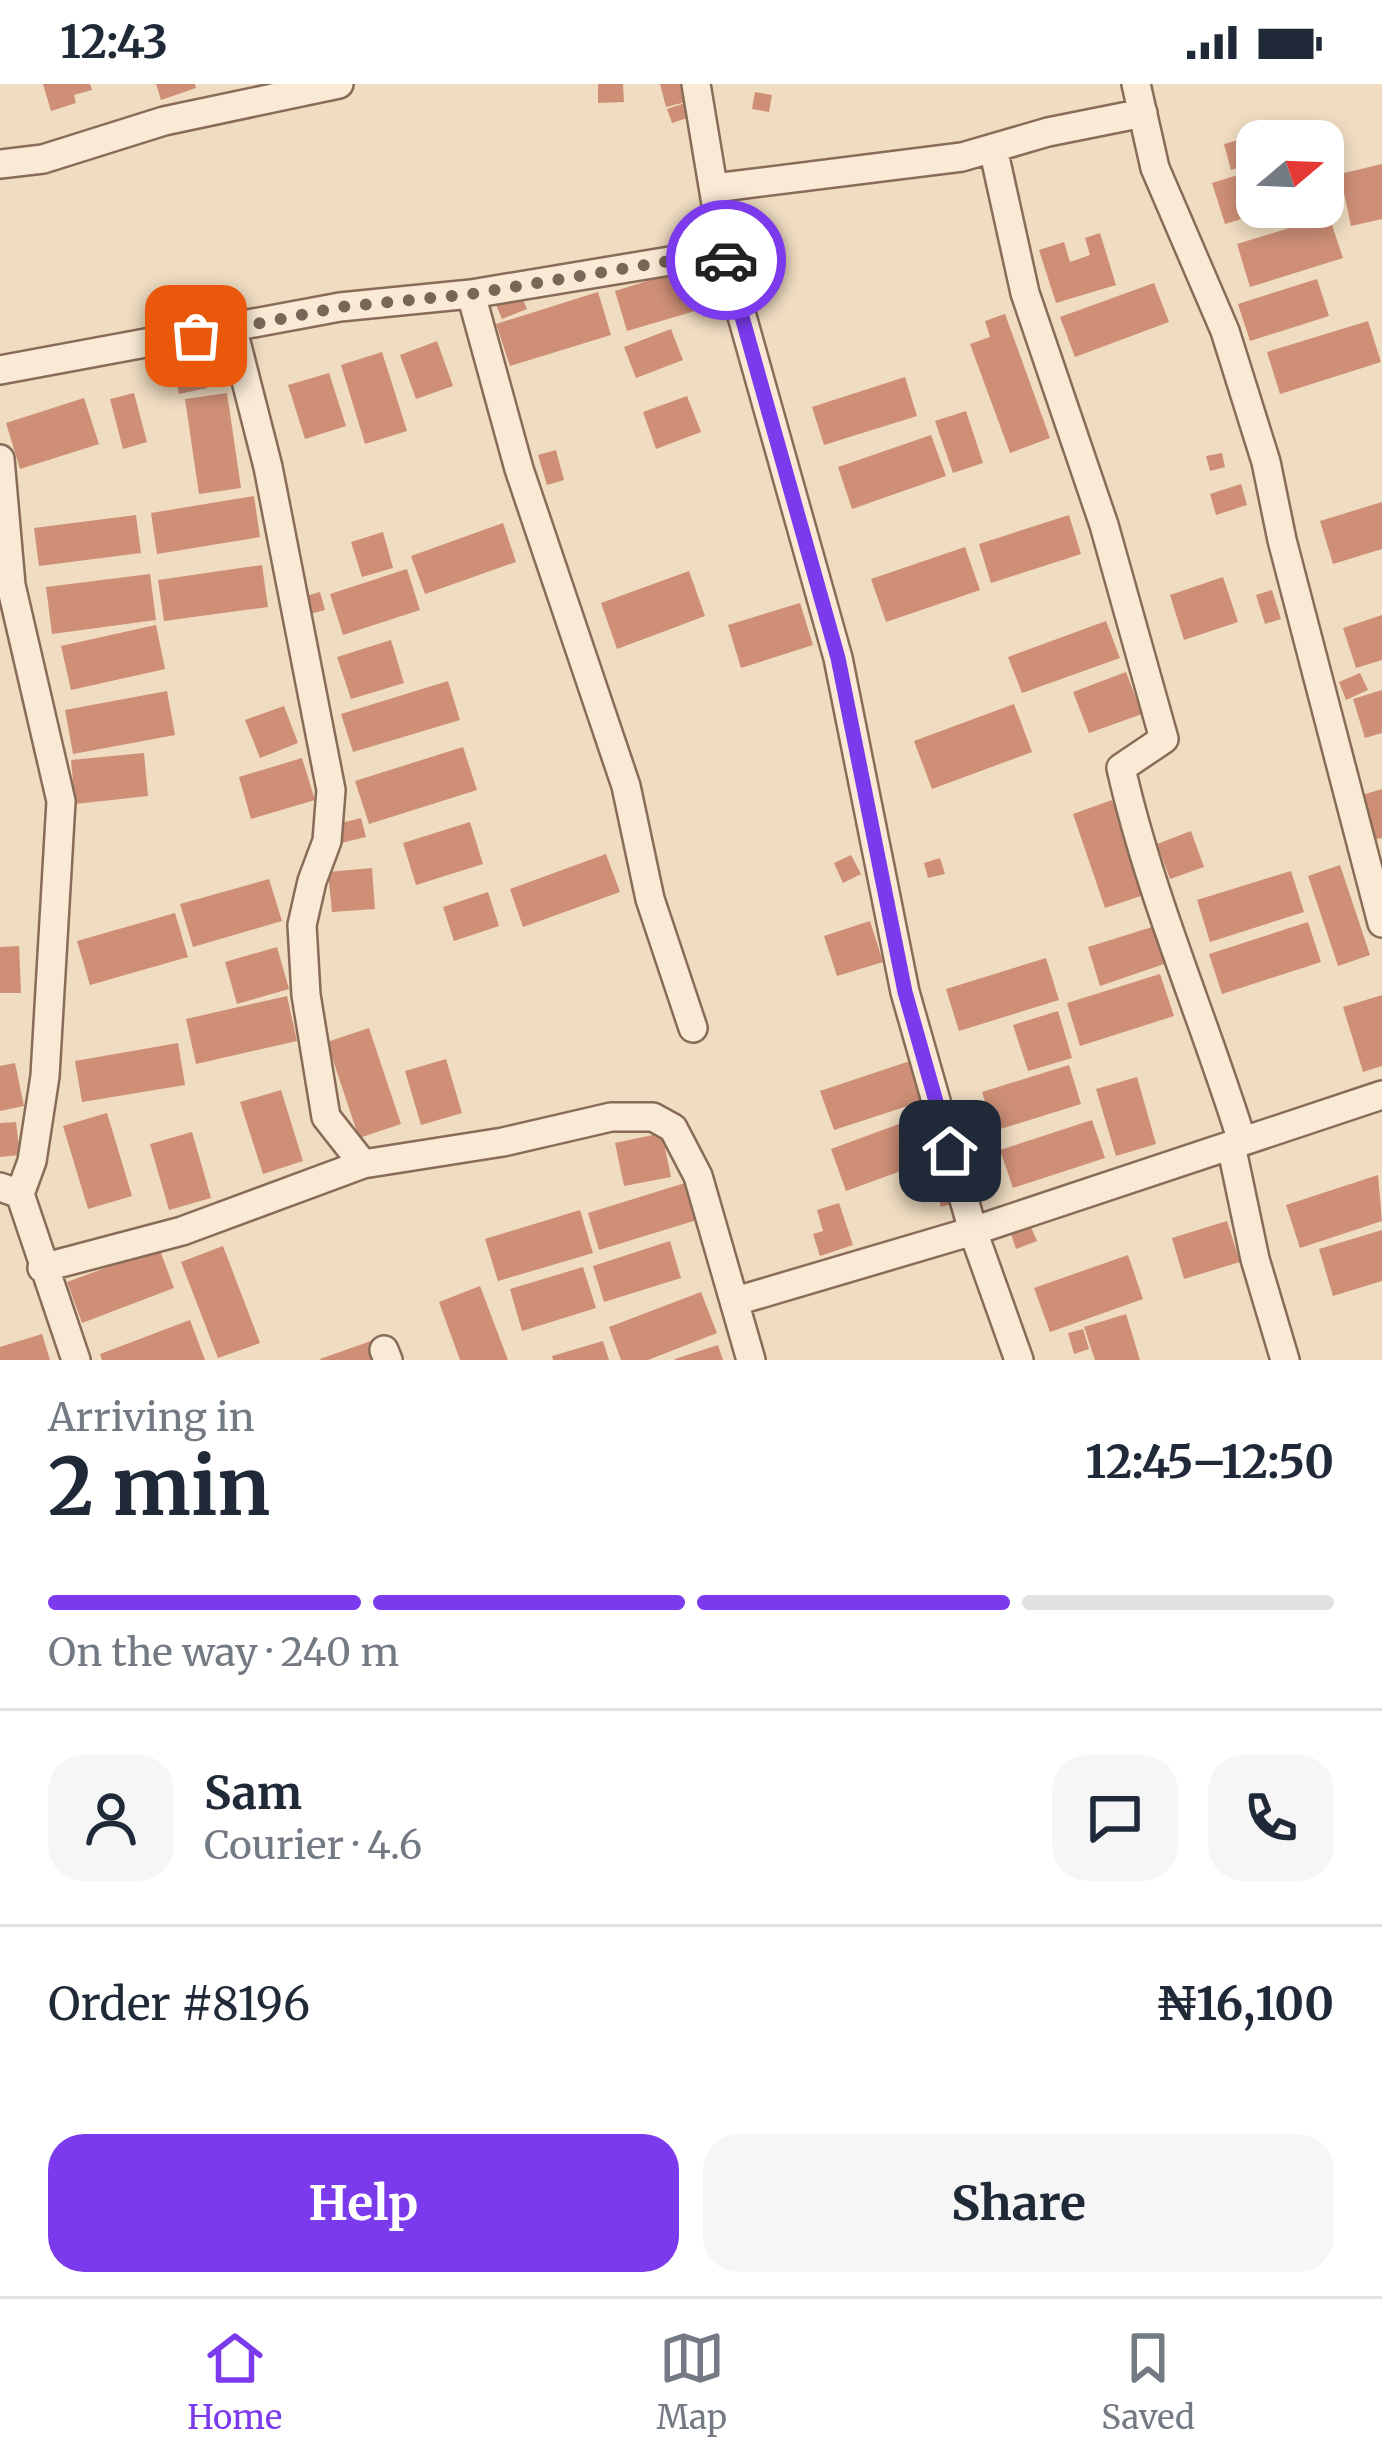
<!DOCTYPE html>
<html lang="en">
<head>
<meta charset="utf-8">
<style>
	:root { --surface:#fff; --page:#f6f6f7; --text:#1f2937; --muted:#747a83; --line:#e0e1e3; --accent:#7c3aed }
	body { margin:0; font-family:Merriweather,serif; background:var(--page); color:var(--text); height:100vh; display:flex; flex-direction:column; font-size:45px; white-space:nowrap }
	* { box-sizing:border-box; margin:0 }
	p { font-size:39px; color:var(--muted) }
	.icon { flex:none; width:66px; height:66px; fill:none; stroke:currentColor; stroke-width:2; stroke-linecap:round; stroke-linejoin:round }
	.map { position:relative; height:1276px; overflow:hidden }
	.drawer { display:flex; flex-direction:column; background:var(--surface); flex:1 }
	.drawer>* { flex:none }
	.needle { width:78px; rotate:71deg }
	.controls { position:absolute; left:1236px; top:36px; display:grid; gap:24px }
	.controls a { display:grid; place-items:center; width:108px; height:108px; border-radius:24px; background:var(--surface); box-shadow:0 6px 18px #0003; font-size:60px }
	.pin { position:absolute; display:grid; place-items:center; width:102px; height:102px; color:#fff; margin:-51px; border-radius:24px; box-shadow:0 6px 18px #0006 }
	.courier { position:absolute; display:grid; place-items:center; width:120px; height:120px; margin:-60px; border:9px solid #7c3aed; border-radius:50%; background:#fff; color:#222; box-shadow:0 3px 15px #0007 }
	.overview em { font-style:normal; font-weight:700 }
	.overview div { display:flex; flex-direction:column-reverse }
	.overview { display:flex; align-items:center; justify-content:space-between; height:204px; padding:0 48px }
	h1 { font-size:78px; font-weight:700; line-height:90px }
	.bar { display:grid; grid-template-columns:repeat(4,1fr); gap:18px 12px; align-content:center; height:144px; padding:0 48px }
	.bar i { height:15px; border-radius:9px; background:var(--line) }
	.bar .current { background:var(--accent) }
	.bar p { grid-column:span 4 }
	.line { display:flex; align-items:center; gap:30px; padding:0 48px; border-top:3px solid var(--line) }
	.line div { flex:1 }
	.round { display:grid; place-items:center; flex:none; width:126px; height:126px; border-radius:36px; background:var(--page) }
	.action { display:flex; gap:24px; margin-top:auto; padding:24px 48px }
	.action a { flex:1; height:138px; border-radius:36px; background:var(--accent); color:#fff; font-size:48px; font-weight:700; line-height:138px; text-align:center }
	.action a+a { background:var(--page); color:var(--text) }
	.status { display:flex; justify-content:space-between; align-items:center; height:84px; padding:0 60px; background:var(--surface); direction:ltr }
	.status svg { height:33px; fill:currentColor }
	.tab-bar { display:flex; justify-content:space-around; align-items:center; height:168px; border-top:3px solid var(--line); background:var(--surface); font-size:33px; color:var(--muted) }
	.tab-bar a { display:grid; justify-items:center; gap:6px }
	.tab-bar .current { color:var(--accent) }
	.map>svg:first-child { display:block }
	.building { fill:#ce8f76 }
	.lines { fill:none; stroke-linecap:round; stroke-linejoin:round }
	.minor-casing { stroke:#896c58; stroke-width:32 }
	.minor { stroke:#faead5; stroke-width:27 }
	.done { stroke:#796656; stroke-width:12; stroke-dasharray:0 21.6 }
	.route { stroke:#7c3aed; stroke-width:15 }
</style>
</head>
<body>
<div class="status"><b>12:43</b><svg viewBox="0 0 49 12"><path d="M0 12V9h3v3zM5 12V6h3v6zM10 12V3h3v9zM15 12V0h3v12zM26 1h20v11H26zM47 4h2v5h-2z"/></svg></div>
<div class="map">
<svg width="1382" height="1276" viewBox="0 0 1382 1276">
	<rect width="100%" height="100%" fill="#efdcc1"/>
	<path class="building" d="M43 0H90L92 6 74 11 76 19 51 27Z
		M156 0H195L196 4 161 16Z
		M598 0H623L624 18 598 19Z
		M660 0H681L686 18 666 23Z
		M755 8 772 11 769 28 752 25Z
		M685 19 690 33 672 39 667 25Z
		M1256 51 1257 78 1231 86 1224 60Z
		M1382 80V135L1351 142 1340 90Z
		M1257 85V123L1276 124 1225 140 1212 99Z
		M1329 132 1343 174 1250 203 1237 160Z
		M1100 149 1116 201 1056 219 1039 166 1064 158 1070 178 1090 171 1085 154Z
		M682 186 695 227 627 247 615 207Z
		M1317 195 1329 232 1250 257 1238 220Z
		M1154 199 1169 238 1075 273 1060 233Z
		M598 208 611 251 510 282 496 240Z
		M521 211 527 225 502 235 496 221Z
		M1005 230 1050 354 1010 369 970 260 990 253 985 237Z
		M1368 237 1381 278 1280 310 1267 268Z
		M671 245 683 276 636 294 624 263Z
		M437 257 453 302 416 315 400 271Z
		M382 268 407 347 365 360 341 281Z
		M200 274 207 304 179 310 173 279Z
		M329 289 346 342 305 355 288 301Z
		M905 293 917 332 824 361 812 323Z
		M134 309 147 358 123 365 110 315Z
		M227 309 241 404 199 410 185 315Z
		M687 312 701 348 656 365 643 328Z
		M84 314 99 360 20 385 6 339Z
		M966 327 983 379 953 389 935 337Z
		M931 351 946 392 852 425 838 383Z
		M556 366 564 396 547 401 538 371Z
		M1222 369 1225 383 1210 387 1206 372Z
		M1241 400 1247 421 1216 431 1210 410Z
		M254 412 260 453 157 470 151 429Z
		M1382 418V465L1333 480 1320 437Z
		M136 431 141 469 39 482 34 444Z
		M1069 431 1081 470 991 499 979 460Z
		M503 439 516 478 425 510 411 472Z
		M383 448 393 484 362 493 351 458Z
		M965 463 980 506 886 538 871 495Z
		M262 481 268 523 164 537 158 496Z
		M407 485 420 526 343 551 330 510Z
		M689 487 705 532 617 565 601 519Z
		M150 490 156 536 52 550 46 503Z
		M1223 493 1238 538 1184 556 1170 511Z
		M1272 506 1281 535 1265 540 1256 511Z
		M320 508 325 526 306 531 302 513Z
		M800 519 813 561 741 584 728 541Z
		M1382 531V576L1356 584 1343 544Z
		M1106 537 1120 574 1022 609 1008 573Z
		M156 541 165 585 71 606 61 562Z
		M391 556 404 599 351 615 337 573Z
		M1126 588 1142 630 1089 649 1073 608Z
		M1360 589 1368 606 1346 616 1339 598Z
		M448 597 460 636 353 668 341 630Z
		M1382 606V649L1365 654 1353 615Z
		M167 607 175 651 73 670 65 626Z
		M1014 620 1032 668 932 705 914 657Z
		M284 622 298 659 260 674 245 636Z
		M463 663 477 706 369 740 355 697Z
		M144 669 148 712 75 720 71 676Z
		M302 674 315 716 251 735 239 693Z
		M1382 705V754L1376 755 1362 711Z
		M1112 716 1144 811 1105 824 1073 730Z
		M361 734 366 753 341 759 337 740Z
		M470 738 483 780 416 801 403 759Z
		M1191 747 1204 783 1170 795 1157 760Z
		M606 770 620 808 523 843 510 805Z
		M851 771 861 790 843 799 834 779Z
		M940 774 945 790 928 794 924 779Z
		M1340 781 1370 871 1338 882 1308 792Z
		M372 784 375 825 332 828 328 788Z
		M1291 787 1304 828 1210 858 1197 816Z
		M269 795 282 837 193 863 180 820Z
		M488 808 499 842 454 857 443 823Z
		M175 829 188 873 90 901 77 857Z
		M870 837 883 878 837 892 824 852Z
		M1308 838 1321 878 1222 910 1209 870Z
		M1152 843 1164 880 1100 902 1088 863Z
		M19 862 21 909H0V863Z
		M277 863 289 905 237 920 225 878Z
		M1046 874 1059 916 959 947 946 905Z
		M1160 890 1174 932 1080 962 1067 919Z
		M1382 911V982L1363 988 1343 923Z
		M287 912 297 957 196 980 186 935Z
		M1058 927 1072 974 1028 987 1013 941Z
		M369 944 401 1040 359 1054 327 958Z
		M178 959 185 1001 82 1018 75 977Z
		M446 975 462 1029 421 1041 405 987Z
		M910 977 923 1017 834 1046 820 1007Z
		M15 979 24 1022 0 1027V982Z
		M1069 981 1081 1020 994 1047 982 1008Z
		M1137 993 1156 1060 1116 1072 1096 1005Z
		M281 1006 303 1077 263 1090 240 1018Z
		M107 1029 132 1112 88 1125 63 1042Z
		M918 1033 934 1075 846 1107 831 1065Z
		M1092 1036 1105 1074 1013 1104 1000 1066Z
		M16 1038 20 1071 0 1073V1039Z
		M192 1048 211 1114 169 1126 150 1060Z
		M662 1049 671 1093 624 1102 615 1059Z
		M1378 1091 1382 1137 1300 1164 1286 1121Z
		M954 1095 961 1117 941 1123 935 1101Z
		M685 1099 697 1136 599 1166 588 1129Z
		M839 1119 853 1161 820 1172 813 1150 823 1147 817 1126Z
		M580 1126 593 1169 498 1197 485 1155Z
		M1227 1137 1240 1178 1184 1195 1172 1154Z
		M1030 1141 1037 1157 1016 1165 1011 1150Z
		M1382 1146V1197L1333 1212 1319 1165Z
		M670 1157 681 1194 604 1218 593 1182Z
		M223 1162 260 1259 218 1274 181 1178Z
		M159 1164 174 1204 82 1239 67 1198Z
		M1128 1171 1143 1215 1050 1248 1034 1204Z
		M583 1183 596 1224 522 1247 510 1205Z
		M480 1202 508 1276H460L439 1218Z
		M701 1208 717 1249 648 1276H621L609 1243Z
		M1126 1230 1140 1276H1095L1084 1243Z
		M190 1236 205 1276H102L100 1270Z
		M1083 1245 1089 1265 1074 1270 1068 1249Z
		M42 1250 50 1276H0V1263Z
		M371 1257 378 1276H321L320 1275Z
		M603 1257 609 1276H553L552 1272Z
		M718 1261 723 1276H675V1275Z"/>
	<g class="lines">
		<g class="minor-casing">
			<path id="minor" d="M696 0 724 168 838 574 905 908 973 1147 1019 1276
				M1136 0 1155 84 1225 247 1266 378 1282 456 1382 839
				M993 64 1025 209 1104 441 1164 655 1121 684C1150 812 1203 932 1242 1057
				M0 80 43 75 164 37 339 0
				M714 104 962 73 1048 48 1143 29
				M471 210 519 385 626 702 650 815 693 944
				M0 286 340 223 471 210 724 168
				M0 375 11 501 61 717 45 992 32 1077 20 1110
				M1231 1061 1255 1175 1285 1276
				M363 1080 503 1058 611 1033H653L673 1044 698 1092 751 1276
				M0 1103 20 1110 76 1276
				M42 1184 182 1147 363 1080 326 1033 306 911 302 841 312 797 327 757 331 706 268 383 233 246
				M736 1217 973 1147 1382 1011
				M384 1266 388 1276"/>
		</g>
		<use href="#minor" class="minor"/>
	</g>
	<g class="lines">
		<path class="done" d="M196 252 340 223 471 210 724 168 726 176"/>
		<path class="route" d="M726 176 838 574 905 908 950 1067"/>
	</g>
</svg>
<div class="controls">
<a><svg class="needle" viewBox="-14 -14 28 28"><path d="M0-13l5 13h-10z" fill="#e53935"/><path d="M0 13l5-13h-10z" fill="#747a83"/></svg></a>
</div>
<div class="pin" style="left:196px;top:252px;background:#ea580c"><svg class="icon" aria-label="bag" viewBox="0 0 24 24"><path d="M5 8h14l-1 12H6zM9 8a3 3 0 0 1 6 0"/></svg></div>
<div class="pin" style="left:950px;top:1067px;background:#1f2937"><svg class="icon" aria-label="home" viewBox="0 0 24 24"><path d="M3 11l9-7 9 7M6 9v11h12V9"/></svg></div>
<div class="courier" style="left:726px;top:176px"><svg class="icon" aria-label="car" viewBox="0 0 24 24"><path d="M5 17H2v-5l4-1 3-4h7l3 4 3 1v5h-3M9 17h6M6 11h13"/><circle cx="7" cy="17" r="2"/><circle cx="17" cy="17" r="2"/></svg></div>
</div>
<section class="drawer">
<div class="overview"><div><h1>2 min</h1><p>Arriving in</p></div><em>12:45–12:50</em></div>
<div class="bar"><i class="current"></i><i class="current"></i><i class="current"></i><i></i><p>On the way · 240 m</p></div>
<div class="line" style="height:216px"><a class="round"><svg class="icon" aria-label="person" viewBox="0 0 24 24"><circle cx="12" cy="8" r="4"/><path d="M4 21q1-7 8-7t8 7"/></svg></a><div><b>Sam</b><p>Courier · 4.6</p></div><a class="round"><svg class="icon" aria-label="chat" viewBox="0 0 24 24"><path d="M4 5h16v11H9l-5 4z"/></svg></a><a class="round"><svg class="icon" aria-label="phone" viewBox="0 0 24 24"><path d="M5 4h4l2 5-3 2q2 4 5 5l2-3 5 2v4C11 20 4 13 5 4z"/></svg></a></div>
<div class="line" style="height:156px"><div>Order #8196</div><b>₦16,100</b></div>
<div class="action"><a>Help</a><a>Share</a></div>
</section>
<nav class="tab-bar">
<a class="current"><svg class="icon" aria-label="home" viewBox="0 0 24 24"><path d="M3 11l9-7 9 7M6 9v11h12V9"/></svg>Home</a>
<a><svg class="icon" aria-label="map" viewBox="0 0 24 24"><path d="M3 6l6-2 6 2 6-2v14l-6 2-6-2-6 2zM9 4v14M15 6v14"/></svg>Map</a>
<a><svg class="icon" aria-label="saved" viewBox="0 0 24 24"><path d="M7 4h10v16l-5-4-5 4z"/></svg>Saved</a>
</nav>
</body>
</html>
